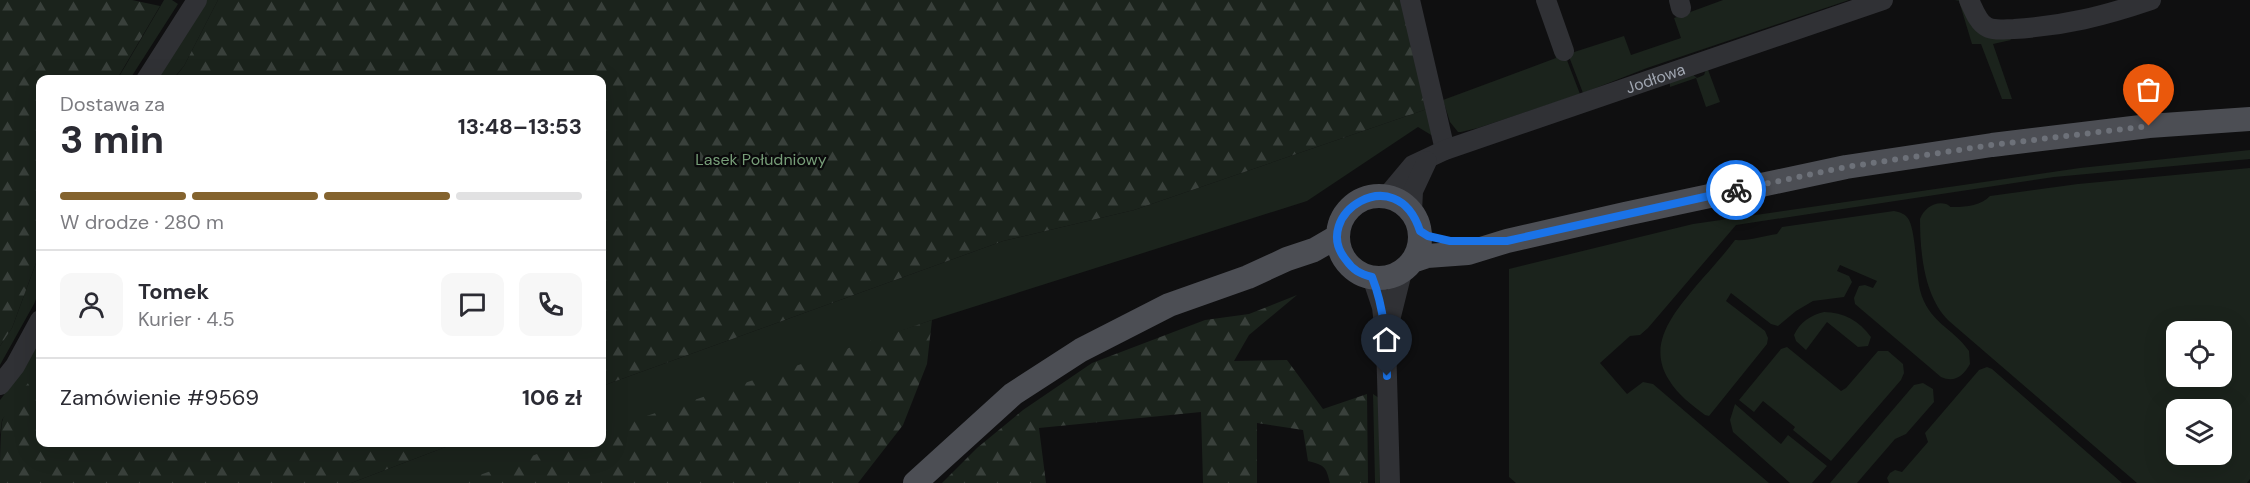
<!DOCTYPE html>
<html lang="pl">
<head>
<meta charset="utf-8">
<style>
	:root { --surface:#fff; --page:#f7f7f7; --text:#2b2b33; --muted:#7c7c81; --line:#e1e1e2; --accent:#84632e }
	body { margin:0; font-family:"DM Sans",sans-serif; background:var(--page); color:var(--text); height:100vh; display:flex; flex-direction:column; font-size:22px; white-space:nowrap }
	* { box-sizing:border-box; margin:0 }
	p { font-size:20px; color:var(--muted) }
	.icon { flex:none; width:33px; height:33px; fill:none; stroke:currentColor; stroke-width:2; stroke-linecap:round; stroke-linejoin:round }
	.map { position:relative; flex:1; overflow:hidden }
	.details { position:absolute; left:36px; top:75px; width:570px; height:372px; display:flex; flex-direction:column; background:var(--surface); border-radius:12px; box-shadow:0 6px 24px #0002 }
	.details>* { flex:none }
	.tools { position:absolute; left:2166px; top:321px; display:grid; gap:12px }
	.tools a { display:grid; place-items:center; width:66px; height:66px; border-radius:12px; background:var(--surface); box-shadow:0 6px 24px #0002; font-size:30px }
	.pin { position:absolute; display:grid; place-items:center; width:51px; height:51px; color:#fff; margin:-62px -26px; border-radius:50% 50% 50% 0; rotate:-45deg; box-shadow:0 0 6px #0007 }
	.pin .icon { rotate:45deg }
	.courier { position:absolute; display:grid; place-items:center; width:60px; height:60px; margin:-30px; border:4px solid #1a73e8; border-radius:50%; background:#fff; color:#222; box-shadow:0 2px 8px #0007 }
	.overview em { font-style:normal; font-weight:700 }
	.overview div { display:flex; flex-direction:column-reverse }
	.overview { display:flex; align-items:center; justify-content:space-between; height:102px; padding:0 24px }
	h1 { font-size:39px; font-weight:700; line-height:45px }
	.bar { display:grid; grid-template-columns:repeat(4,1fr); gap:9px 6px; align-content:center; height:72px; padding:0 24px }
	.bar i { height:8px; border-radius:4px; background:var(--line) }
	.bar .selected { background:var(--accent) }
	.bar p { grid-column:span 4 }
	.line { display:flex; align-items:center; gap:15px; padding:0 24px; border-top:2px solid var(--line) }
	.line div { flex:1 }
	.round { display:grid; place-items:center; flex:none; width:63px; height:63px; border-radius:12px; background:var(--page) }
	.map>svg:first-child { display:block }
	.grass { fill:#1b231c; fill-rule:evenodd }
	.forest { fill:url(#forest-firs) }
	.lines { fill:none; stroke-linecap:round; stroke-linejoin:round }
	.minor { stroke:#303135; stroke-width:20 }
	.major { stroke:#4c4e54; stroke-width:24 }
	.done { stroke:#6d7179; stroke-width:6; stroke-dasharray:0 10.8 }
	.route { stroke:#1a73e8; stroke-width:8 }
	.labels { text-anchor:middle; dominant-baseline:central; stroke-width:4.5; stroke-linejoin:round; paint-order:stroke }
	.street-label { font-size:16px; fill:#a0a6b1; stroke:#0a0a0b }
	.park-label { font-size:16px; fill:#779d78; stroke:#0a0a0b }
</style>
</head>
<body>
<div class="map">
<svg width="2250" height="483" viewBox="0 0 2250 483">
	<defs>
		<pattern id="forest-firs" width="22" height="20" patternUnits="userSpaceOnUse" patternTransform="scale(1.5)"><rect width="22" height="20" fill="#1b231c"/><path d="M5 1l3.5 6h-7zM16 11l3.5 6h-7z" fill="#39403b"/></pattern>
	</defs>
	<rect width="100%" height="100%" fill="#0f0f10"/>
	<path class="grass" d="M164 0H172L178 4 130 79 117 80Z
		M205 0H218L184 66 173 79 156 80Z
		M1723 0H1849L1647 68 1583 93 1568 54 1624 36 1631 55 1681 38 1674 18Z
		M1955 0H1962C1977 30 1972 39 2009 37L2011 40 1993 44 2012 99H2002L1981 44H1972L1959 1Z
		M1553 49 1565 55 1580 94 1478 128 1461 132H1458L1450 122 1443 100 1556 58Z
		M1707 67 1720 102 1706 107 1696 78 1670 87V80L1691 73 1697 78 1704 75Z
		M1427 109 1436 138 1418 127 1307 201 932 320 602 437V386L1003 241 1134 210Z
		M2250 150V159L2054 177 1736 225 1648 328 1640 335 1630 336 1600 363 1627 394 1643 382 1653 384 1769 483H1516L1509 477V269L1693 224 2080 168Z
		M2250 168V479L2247 483H2137L1949 321C1924 297 1920 252 1920 219 1924 209 1934 201 1946 204 1953 207 1947 207 1955 207 1966 207 1982 205 1990 196L2078 184ZM2176 332H2222V376H2176ZM2176 410H2222V454H2176Z
		M1894 211C1900 212 1906 214 1909 220 1916 234 1916 273 1920 290 1928 322 1953 328 1969 351L1970 364C1963 376 1955 383 1941 377L1855 304 1854 298 1859 286 1865 285 1873 288 1877 281 1840 265 1837 271 1849 276 1852 282 1844 297 1813 301 1796 311 1778 326 1771 324 1731 293 1726 301 1765 331 1768 338 1767 344 1709 416 1705 415C1692 405 1678 395 1669 380 1646 344 1674 313 1696 286 1709 271 1723 256 1735 240 1749 241 1763 236 1777 234L1782 227Z
		M40 252V289L34 304 0 365V346L12 328Z
		M1824 312C1844 312 1859 321 1871 337L1868 346 1858 347 1827 322 1806 350 1796 341 1794 335C1800 322 1811 315 1824 312Z
		M40 338V364L35 375 2 420 0 435V400L23 370Z
		M1787 347 1841 391 1846 388 1878 351H1888L1903 364 1904 373 1901 380 1831 461 1793 430 1795 427 1763 401 1754 412 1739 400 1781 349Z
		M1987 367 1992 369 2122 483H1889L1887 478 1890 473 1895 470 1902 472 1928 442 1925 433 1979 370Z
		M1923 383 1933 389 1934 402 1906 434 1895 439 1857 483H1830L1914 385Z
		M1373 394 1379 398 1380 483H1375Z
		M1735 404 1781 444 1788 435 1827 466 1812 483H1790L1733 432 1730 420Z
		M456 443H587L474 483H351Z"/>
	<path class="forest" d="M0 0H132L160 6 117 79 40 80V252L12 328 0 346Z
		M218 0H1402L1427 109 1134 210 1003 241 602 386V80H173L184 66Z
		M1297 295 1249 335 1234 361 1287 360 1323 409 1367 394 1368 483H1330C1326 467 1325 465 1308 461L1303 430 1257 423V483H1203L1201 412 1039 428 1046 483H942L977 448 1023 410 1092 363 1205 320 1249 314Z
		M932 320 927 364 903 425 858 483H458L567 443 602 442V431Z
		M40 364V442L456 443 351 483H0C0 464 0 441 2 422 6 407 32 382 40 364Z"/>
	<g class="lines">
		<g class="minor">
			<path d="M1410 0 1445 150"/>
			<path d="M1546 0 1564 51"/>
			<path d="M1679 0 1681 8"/>
			<path d="M1969 0C1973 8 1978 23 1987 27 1994 31 2006 29 2014 29 2064 26 2104 16 2151 0"/>
			<path d="M146 80 197 0"/>
			<path id="s1" d="M1387 196 1413 165 1445 150 1883 0"/>
			<path d="M1412 212 1413 191 1427 161"/>
			<path d="M1372 277 1382 307 1386 342 1390 483"/>
			<path d="M1389 324 1402 272"/>
			<path d="M0 385 15 366 40 320"/>
		</g>
		<path class="major" d="M1338 237a41 41 0 1 1 82 0a41 41 0 1 1-82 0Z
			M1415 260 1427 256 1468 253 1507 241 1625 214 1846 167 1992 145 2149 126 2250 119
			M915 483 1013 394 1081 350 1169 305 1248 277 1287 259 1314 250 1338 236"/>
	</g>
	<g class="lines">
		<path class="done" d="M1736 190 1846 167 1992 145 2149 126"/>
		<path class="route" d="M1387 376C1386 341 1385 310 1372 277 1360 274 1353 270 1346 260 1309 215 1397 158 1420 231L1428 236 1450 241H1507L1736 190"/>
	</g>
	<g class="labels">
		<g class="street-label">
			<text stroke="none"><textPath href="#s1" startOffset="298">Jodłowa</textPath></text>
		</g>
		<g class="park-label">
			<text x="761" y="159">Lasek Południowy</text>
		</g>
	</g>
</svg>
<div class="tools">
<a><svg class="icon" aria-label="locate" viewBox="0 0 24 24"><circle cx="12" cy="12" r="6"/><path d="M12 2v4M12 18v4M2 12h4M18 12h4"/></svg></a>
<a><svg class="icon" aria-label="layers" viewBox="0 0 24 24"><path d="M12 4l9 5-9 5-9-5zM3 14l9 5 9-5"/></svg></a>
</div>
<div class="pin" style="left:2149px;top:126px;background:#ea580c"><svg class="icon" aria-label="bag" viewBox="0 0 24 24"><path d="M5 8h14l-1 12H6zM9 8a3 3 0 0 1 6 0"/></svg></div>
<div class="pin" style="left:1387px;top:376px;background:#1f2937"><svg class="icon" aria-label="home" viewBox="0 0 24 24"><path d="M3 11l9-7 9 7M6 9v11h12V9"/></svg></div>
<div class="courier" style="left:1736px;top:190px"><svg class="icon" aria-label="bike" viewBox="0 0 24 24"><circle cx="6" cy="16" r="4"/><circle cx="18" cy="16" r="4"/><path d="M6 16l4-8h5l3 8M10 8l3 8H6M13 5h3"/></svg></div>
<section class="details">
<div class="overview"><div><h1>3 min</h1><p>Dostawa za</p></div><em>13:48–13:53</em></div>
<div class="bar"><i class="selected"></i><i class="selected"></i><i class="selected"></i><i></i><p>W drodze · 280 m</p></div>
<div class="line" style="height:108px"><a class="round"><svg class="icon" aria-label="person" viewBox="0 0 24 24"><circle cx="12" cy="8" r="4"/><path d="M4 21q1-7 8-7t8 7"/></svg></a><div><b>Tomek</b><p>Kurier · 4.5</p></div><a class="round"><svg class="icon" aria-label="chat" viewBox="0 0 24 24"><path d="M4 5h16v11H9l-5 4z"/></svg></a><a class="round"><svg class="icon" aria-label="phone" viewBox="0 0 24 24"><path d="M5 4h4l2 5-3 2q2 4 5 5l2-3 5 2v4C11 20 4 13 5 4z"/></svg></a></div>
<div class="line" style="height:78px"><div>Zamówienie #9569</div><b>106 zł</b></div>
</section>
</div>
</body>
</html>
